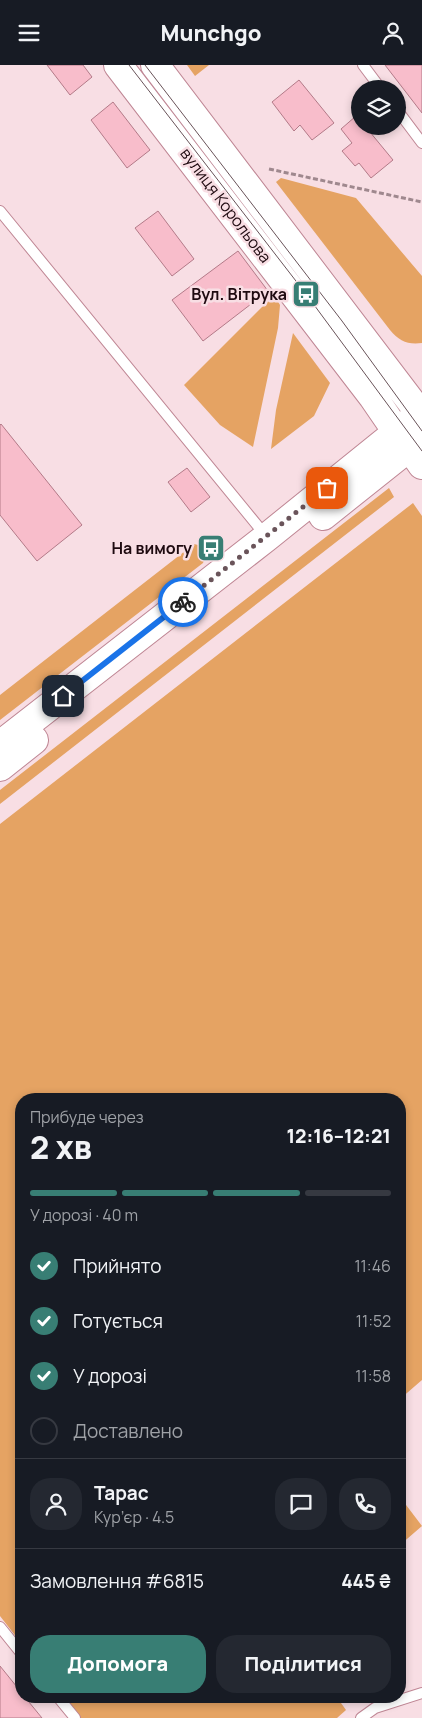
<!DOCTYPE html>
<html lang="uk">
<head>
<meta charset="utf-8">
<style>
	:root { --surface:#171b24; --page:#242831; --text:#f1f3f6; --muted:#9ea1a6; --line:#363941; --accent:#387e74 }
	body { margin:0; font-family:Manrope,sans-serif; background:var(--page); color:var(--text); height:100vh; display:flex; flex-direction:column; font-size:19px; white-space:nowrap }
	* { box-sizing:border-box; margin:0 }
	p { font-size:16px; color:var(--muted) }
	.icon { flex:none; width:28px; height:28px; fill:none; stroke:currentColor; stroke-width:2; stroke-linecap:round; stroke-linejoin:round }
	.map { position:relative; flex:1; overflow:hidden }
	.sheet { position:absolute; left:15px; top:1028px; width:391px; height:610px; display:flex; flex-direction:column; background:var(--surface); border-radius:20px; box-shadow:0 2px 8px #0003 }
	.sheet>* { flex:none }
	.controls { position:absolute; left:351px; top:15px; display:grid; gap:10px }
	.controls a { display:grid; place-items:center; width:55px; height:55px; border-radius:50%; background:var(--surface); box-shadow:0 2px 8px #0003; font-size:25px }
	.pin { position:absolute; display:grid; place-items:center; width:42px; height:42px; color:#fff; margin:-21px; border-radius:10px; box-shadow:0 2px 8px #0006 }
	.courier { position:absolute; display:grid; place-items:center; width:50px; height:50px; margin:-25px; border:4px solid #1a73e8; border-radius:50%; background:#fff; color:#222; box-shadow:0 1px 6px #0007 }
	.headline em { font-style:normal; font-weight:800 }
	.headline div { display:flex; flex-direction:column-reverse }
	.headline { display:flex; align-items:center; justify-content:space-between; height:85px; padding:0 15px }
	h1 { font-size:32px; font-weight:800; line-height:38px }
	.bar { display:grid; grid-template-columns:repeat(4,1fr); gap:8px 5px; align-content:center; height:60px; padding:0 15px }
	.bar i { height:6px; border-radius:4px; background:var(--line) }
	.bar .current { background:var(--accent) }
	.bar p { grid-column:span 4 }
	.line { display:flex; align-items:center; gap:12px; padding:0 15px; border-top:1px solid var(--line) }
	.line div { flex:1 }
	.round { display:grid; place-items:center; flex:none; width:52px; height:52px; border-radius:20px; background:var(--page) }
	ol { padding:0 15px; list-style:none }
	li { display:flex; align-items:center; gap:15px; height:55px }
	li p { margin-inline-start:auto }
	li .icon { padding:5px; border-radius:50%; background:var(--accent); color:#fff; stroke-width:4 }
	li:last-child { color:var(--muted) }
	li i { width:28px; height:28px; border:2px solid var(--line); border-radius:50% }
	.action { display:flex; gap:10px; margin-top:auto; padding:10px 15px }
	.action a { flex:1; height:58px; border-radius:20px; background:var(--accent); color:#fff; font-size:20px; font-weight:800; line-height:58px; text-align:center }
	.action a+a { background:var(--page); color:var(--text) }
	header { display:flex; justify-content:space-between; align-items:center; height:65px; padding:0 15px; background:var(--surface); font-size:22px; font-weight:800 }
	.map>svg:first-child { display:block }
	.green { fill:#e5a363 }
	.building { fill:#f8bdcb; stroke:#b37a88 }
	.lines { fill:none; stroke-linecap:round; stroke-linejoin:round }
	.lane-casing { stroke:#bf8694; stroke-width:12 }
	.secondary-casing { stroke:#bf8694; stroke-width:30 }
	.path { stroke:#9f888e; stroke-width:3; stroke-dasharray:5 2.5; stroke-linecap:butt }
	.lane { stroke:#fff; stroke-width:10 }
	.secondary { stroke:#fff; stroke-width:28 }
	.tram { stroke:#695359; stroke-width:1 }
	.done { stroke:#6a545a; stroke-width:5; stroke-dasharray:0 9 }
	.route { stroke:#1a73e8; stroke-width:6 }
	.labels { text-anchor:middle; dominant-baseline:central; stroke-width:5; stroke-linejoin:round; paint-order:stroke }
	.street-label { font-size:16px; fill:#1e0a10; stroke:#f8dee4 }
	.poi-label { font-size:16px; font-weight:bold; fill:#1e0a10; stroke:#f8dee4; text-anchor:end }
</style>
</head>
<body>
<header><svg class="icon" aria-label="menu" viewBox="0 0 24 24"><path d="M4 6h16M4 12h16M4 18h16"/></svg>Munchgo<svg class="icon" aria-label="person" viewBox="0 0 24 24"><circle cx="12" cy="8" r="4"/><path d="M4 21q1-7 8-7t8 7"/></svg></header>
<div class="map">
<svg width="422" height="1653" viewBox="0 0 422 1653">
	<rect width="100%" height="100%" fill="#f8dee4"/>
	<path class="green" d="M187 0H209L195 11Z
		M281 113 356 133 422 211V278C408 280 399 276 390 265L276 117Z
		M274 230 280 240 278 263 253 382 220 360 184 320Z
		M293 268 330 318 314 351 271 384 276 345Z
		M389 423 394 432 0 739V725Z
		M413 438 422 451V1315L400 1334V1034H21V1578L0 1551V759Z
		M194 479 198 480 206 491 203 498 0 655V630Z
		M400 1432 422 1461 400 1480Z
		M62 1631H336L346 1645 337 1653H80Z"/>
	<path class="building" d="M47 0H83L92 12 70 30Z
		M385 0H422V48Z
		M299 15 334 58 312 75 300 60 294 66 272 37Z
		M113 37 150 85 127 103 91 55Z
		M356 51 360 55V61H365L393 95 371 113 359 98 355 101 342 86 352 78 341 64Z
		M158 146 194 194 172 211 135 163Z
		M238 186 268 226 203 276 172 235Z
		M1 359 82 460 37 496 0 450V360Z
		M187 403 210 432 191 447 168 417Z
		M0 1601 21 1627V1631H24L42 1653H0Z"/>
	<g class="lines">
		<g class="lane-casing">
			<path id="lane" d="M363 0 381 24
				M398 46 422 78
				M0 146 266 471
				M0 1562 21 1588
				M57 1631 75 1653
				M361 1653 375 1643 422 1628"/>
		</g>
		<g class="secondary-casing">
			<path id="secondary" d="M118 0 373 332 397 367 407 384 413 387 422 400
				M155 0 422 351
				M323 451 422 372
				M0 680 267 472 422 347
				M0 702 34 675"/>
		</g>
		<path class="path" d="M269 104 422 137"/>
		<use href="#lane" class="lane"/>
		<use href="#secondary" class="secondary"/>
		<path class="tram" d="M129 0 306 229 422 386
			M145 0 342 256 422 366"/>
	</g>
	<g class="lines">
		<path class="done" d="M183 537 327 423"/>
		<path class="route" d="M63 631 183 537"/>
	</g>
	<defs>
		<g id="bus-square" transform="scale(1.4375)"><rect x="-9" y="-9" width="18" height="18" rx="4" fill="#387e74" stroke="#f8dee4"/><path d="M-5-6H5V4H4V6H2V4H-2V6H-4V4H-5ZM-3.5-4V0h7V-4ZM-3.5 1.2v1.5H-2V1.2ZM2 1.2v1.5H3.5V1.2Z" fill="#fff"/></g>
	</defs>
	<g fill-rule="evenodd">
		<use href="#bus-square" x="306" y="229"/>
		<use href="#bus-square" x="211" y="483"/>
	</g>
	<g class="labels">
		<g class="street-label">
			<text transform="translate(226 140) rotate(53)">вулиця Корольова</text>
		</g>
		<g class="poi-label">
			<text x="287" y="229">Вул. Вітрука</text>
			<text x="192" y="483">На вимогу</text>
		</g>
	</g>
</svg>
<div class="controls">
<a><svg class="icon" aria-label="layers" viewBox="0 0 24 24"><path d="M12 4l9 5-9 5-9-5zM3 14l9 5 9-5"/></svg></a>
</div>
<div class="pin" style="left:327px;top:423px;background:#ea580c"><svg class="icon" aria-label="bag" viewBox="0 0 24 24"><path d="M5 8h14l-1 12H6zM9 8a3 3 0 0 1 6 0"/></svg></div>
<div class="pin" style="left:63px;top:631px;background:#1f2937"><svg class="icon" aria-label="home" viewBox="0 0 24 24"><path d="M3 11l9-7 9 7M6 9v11h12V9"/></svg></div>
<div class="courier" style="left:183px;top:537px"><svg class="icon" aria-label="bike" viewBox="0 0 24 24"><circle cx="6" cy="16" r="4"/><circle cx="18" cy="16" r="4"/><path d="M6 16l4-8h5l3 8M10 8l3 8H6M13 5h3"/></svg></div>
<section class="sheet">
<div class="headline"><div><h1>2 хв</h1><p>Прибуде через</p></div><em>12:16–12:21</em></div>
<div class="bar"><i class="current"></i><i class="current"></i><i class="current"></i><i></i><p>У дорозі · 40 m</p></div>
<ol>
<li><svg class="icon" aria-label="check" viewBox="0 0 24 24"><path d="M5 12l5 5 9-10"/></svg>Прийнято<p>11:46</p></li>
<li><svg class="icon" aria-label="check" viewBox="0 0 24 24"><path d="M5 12l5 5 9-10"/></svg>Готується<p>11:52</p></li>
<li><svg class="icon" aria-label="check" viewBox="0 0 24 24"><path d="M5 12l5 5 9-10"/></svg>У дорозі<p>11:58</p></li>
<li><i></i>Доставлено</li>
</ol>
<div class="line" style="height:90px"><a class="round"><svg class="icon" aria-label="person" viewBox="0 0 24 24"><circle cx="12" cy="8" r="4"/><path d="M4 21q1-7 8-7t8 7"/></svg></a><div><b>Тарас</b><p>Кур’єр · 4.5</p></div><a class="round"><svg class="icon" aria-label="chat" viewBox="0 0 24 24"><path d="M4 5h16v11H9l-5 4z"/></svg></a><a class="round"><svg class="icon" aria-label="phone" viewBox="0 0 24 24"><path d="M5 4h4l2 5-3 2q2 4 5 5l2-3 5 2v4C11 20 4 13 5 4z"/></svg></a></div>
<div class="line" style="height:65px"><div>Замовлення #6815</div><b>445 ₴</b></div>
<div class="action"><a>Допомога</a><a>Поділитися</a></div>
</section>
</div>
</body>
</html>
